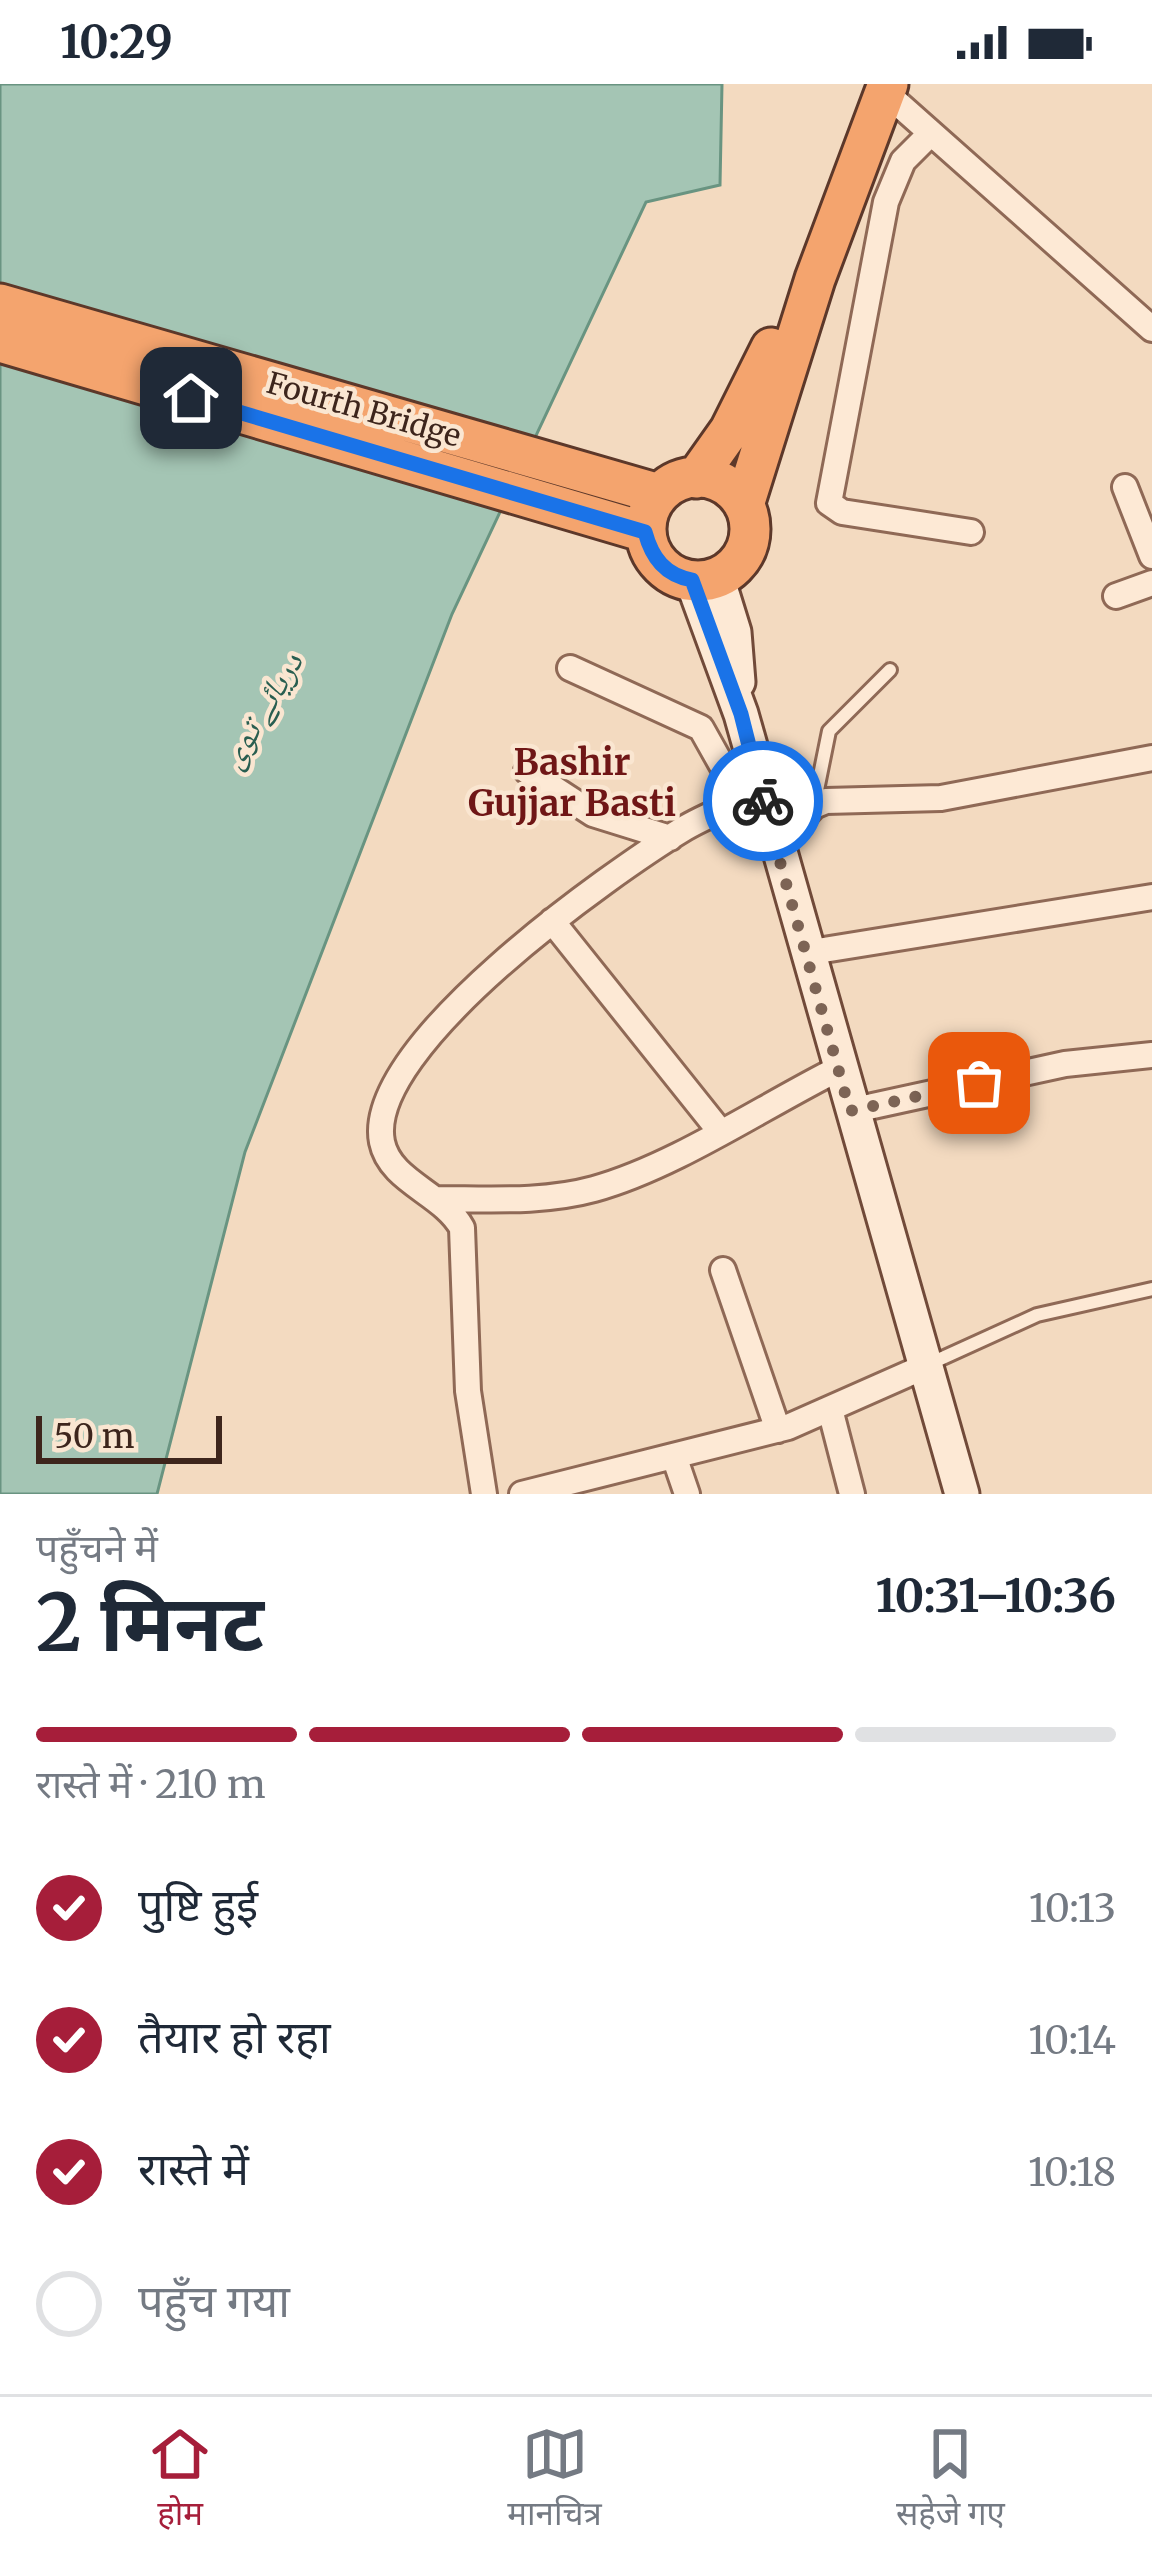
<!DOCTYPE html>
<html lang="hi">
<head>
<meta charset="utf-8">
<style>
	:root { --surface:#fff; --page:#f2f2f3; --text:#1f2937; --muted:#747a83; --line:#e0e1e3; --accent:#a61e3a }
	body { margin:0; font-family:Merriweather,"Noto Naskh Arabic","Noto Sans Devanagari",serif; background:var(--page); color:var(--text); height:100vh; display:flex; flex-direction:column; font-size:45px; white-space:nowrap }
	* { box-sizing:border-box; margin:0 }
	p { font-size:39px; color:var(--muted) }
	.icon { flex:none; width:66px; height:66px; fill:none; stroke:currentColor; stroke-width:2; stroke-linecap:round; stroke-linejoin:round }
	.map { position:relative; height:1410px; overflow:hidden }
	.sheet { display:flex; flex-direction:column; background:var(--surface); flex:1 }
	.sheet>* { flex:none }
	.scale { position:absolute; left:36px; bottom:30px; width:186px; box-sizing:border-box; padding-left:12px; border:6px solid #3d251c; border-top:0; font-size:33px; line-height:42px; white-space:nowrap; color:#3d251c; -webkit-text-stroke:9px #fae6d1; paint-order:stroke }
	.pin { position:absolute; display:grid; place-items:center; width:102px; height:102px; color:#fff; margin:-51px; border-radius:24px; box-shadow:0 6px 18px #0006 }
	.courier { position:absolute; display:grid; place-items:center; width:120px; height:120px; margin:-60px; border:9px solid #1a73e8; border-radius:50%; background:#fff; color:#222; box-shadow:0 3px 15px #0007 }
	.headline em { font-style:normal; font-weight:700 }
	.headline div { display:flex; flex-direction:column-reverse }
	.headline { display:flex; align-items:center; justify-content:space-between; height:204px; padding:0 36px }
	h1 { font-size:78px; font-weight:700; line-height:90px }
	.bar { display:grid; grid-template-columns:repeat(4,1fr); gap:18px 12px; align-content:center; height:144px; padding:0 36px }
	.bar i { height:15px; border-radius:9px; background:var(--line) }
	.bar .current { background:var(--accent) }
	.bar p { grid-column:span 4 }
	ol { padding:0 36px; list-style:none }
	li { display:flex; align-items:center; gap:36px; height:132px }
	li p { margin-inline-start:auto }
	li .icon { padding:12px; border-radius:50%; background:var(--accent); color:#fff; stroke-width:4 }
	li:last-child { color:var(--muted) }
	li i { width:66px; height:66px; border:6px solid var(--line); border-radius:50% }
	.status { display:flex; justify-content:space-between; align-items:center; height:84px; padding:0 60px; background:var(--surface); direction:ltr }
	.status svg { height:33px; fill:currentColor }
	.tab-bar { display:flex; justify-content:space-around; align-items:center; height:168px; border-top:3px solid var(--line); background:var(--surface); font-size:33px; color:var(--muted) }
	.tab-bar a { display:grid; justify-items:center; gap:6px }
	.tab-bar .current { color:var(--accent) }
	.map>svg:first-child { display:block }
	.water { fill:#a4c5b4; stroke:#699481; stroke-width:3 }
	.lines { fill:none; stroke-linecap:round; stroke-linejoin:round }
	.service-casing { stroke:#8f6956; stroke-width:18 }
	.minor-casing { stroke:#8f6956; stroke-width:30 }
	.secondary-casing { stroke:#714a39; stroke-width:39 }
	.trunk-casing { stroke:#5c382a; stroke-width:45 }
	.service { stroke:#fde9d5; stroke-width:12 }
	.minor { stroke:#fde9d5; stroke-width:24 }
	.secondary { stroke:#fde9d5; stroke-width:33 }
	.trunk { stroke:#f4a46e; stroke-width:39 }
	.done { stroke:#7d6455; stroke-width:12; stroke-dasharray:0 21.6 }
	.route { stroke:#1a73e8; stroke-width:15 }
	.labels { text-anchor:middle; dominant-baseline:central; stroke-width:9; stroke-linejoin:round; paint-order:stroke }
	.street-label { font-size:30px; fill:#3d251c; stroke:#fae6d1 }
	.water-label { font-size:33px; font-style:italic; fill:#295e50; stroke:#fae6d1 }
	.quarter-label { font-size:36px; font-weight:bold; fill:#6f1616; stroke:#fae6d1 }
</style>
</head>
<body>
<div class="status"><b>10:29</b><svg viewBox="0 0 49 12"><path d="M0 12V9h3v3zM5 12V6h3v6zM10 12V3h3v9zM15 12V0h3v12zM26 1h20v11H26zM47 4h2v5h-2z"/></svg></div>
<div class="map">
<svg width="1152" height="1410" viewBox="0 0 1152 1410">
	<rect width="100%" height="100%" fill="#f3dac0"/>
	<path class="water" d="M0 0H722L720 101 646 118 452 530 245 1068 157 1410H0Z"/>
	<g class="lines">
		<g class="service-casing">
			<path id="service" d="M814 721 829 647 890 586
				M927 1281 1037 1231 1152 1205"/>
		</g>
		<g class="minor-casing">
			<path id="minor" d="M885 8 1152 245
				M931 49 903 77 886 118 829 419 842 428 971 448
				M1125 403 1152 472
				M1116 512 1152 499
				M570 584 701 644 742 717
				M527 687 593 730 670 754
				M775 765 814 722 826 717 941 714 1152 674
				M552 837 719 1046
				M805 869 1152 813
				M850 1027 1065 980 1152 971
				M436 1115C488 1115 543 1119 594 1105 674 1083 762 1023 838 985
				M723 1186 778 1346
				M830 1325 852 1410
				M674 1372 687 1410
				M484 1410 468 1307 462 1144C443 1109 390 1098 382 1058 363 963 612 788 685 744 709 730 736 720 761 709
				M522 1410 788 1343 926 1282"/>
		</g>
		<g class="secondary-casing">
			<path id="secondary" d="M717 493 734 548 738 598
				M692 496 741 630 962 1410"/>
		</g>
		<g class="trunk-casing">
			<path id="trunk" d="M0 220 659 410
				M0 258 645 448
				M646 445a52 52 0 1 1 104 0a52 52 0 1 1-104 0Z
				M696 394 730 346 771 264
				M744 421 815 195 888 0"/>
		</g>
		<use href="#service" class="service"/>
		<use href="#minor" class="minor"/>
		<use href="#secondary" class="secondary"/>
		<use href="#trunk" class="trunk"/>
	</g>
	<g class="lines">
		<path class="done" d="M763 717 850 1027 979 999"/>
		<path class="route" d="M191 314 645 448C652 474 665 491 692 496L741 630 763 717"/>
	</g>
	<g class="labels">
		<g class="street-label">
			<text transform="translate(364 325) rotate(16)">Fourth Bridge</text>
		</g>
		<g class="water-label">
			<text transform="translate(261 626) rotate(-59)">دریائے توی</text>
		</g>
		<g class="quarter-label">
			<text x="572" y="678">Bashir<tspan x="572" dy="41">Gujjar Basti</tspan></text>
		</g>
	</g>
</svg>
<div class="scale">50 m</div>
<div class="pin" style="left:979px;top:999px;background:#ea580c"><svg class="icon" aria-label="bag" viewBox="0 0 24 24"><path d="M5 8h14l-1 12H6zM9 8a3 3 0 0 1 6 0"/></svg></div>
<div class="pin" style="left:191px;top:314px;background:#1f2937"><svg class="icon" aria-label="home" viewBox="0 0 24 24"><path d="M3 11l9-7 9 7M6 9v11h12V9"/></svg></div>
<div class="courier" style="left:763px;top:717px"><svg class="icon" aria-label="bike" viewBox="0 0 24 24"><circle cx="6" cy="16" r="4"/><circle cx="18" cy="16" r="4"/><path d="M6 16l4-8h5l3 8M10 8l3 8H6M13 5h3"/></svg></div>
</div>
<section class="sheet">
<div class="headline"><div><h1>2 मिनट</h1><p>पहुँचने में</p></div><em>10:31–10:36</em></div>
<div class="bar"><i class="current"></i><i class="current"></i><i class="current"></i><i></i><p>रास्ते में · 210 m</p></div>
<ol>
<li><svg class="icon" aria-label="check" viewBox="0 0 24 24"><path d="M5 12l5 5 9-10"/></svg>पुष्टि हुई<p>10:13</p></li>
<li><svg class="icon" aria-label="check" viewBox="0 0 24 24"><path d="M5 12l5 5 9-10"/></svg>तैयार हो रहा<p>10:14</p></li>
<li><svg class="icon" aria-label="check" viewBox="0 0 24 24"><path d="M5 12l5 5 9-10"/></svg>रास्ते में<p>10:18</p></li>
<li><i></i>पहुँच गया</li>
</ol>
</section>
<nav class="tab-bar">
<a class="current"><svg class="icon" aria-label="home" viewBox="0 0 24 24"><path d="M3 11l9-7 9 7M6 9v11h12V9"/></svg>होम</a>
<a><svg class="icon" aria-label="map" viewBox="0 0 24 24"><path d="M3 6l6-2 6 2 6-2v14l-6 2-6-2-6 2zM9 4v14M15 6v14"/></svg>मानचित्र</a>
<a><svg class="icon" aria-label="saved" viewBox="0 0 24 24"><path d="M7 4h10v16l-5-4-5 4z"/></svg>सहेजे गए</a>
</nav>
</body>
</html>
